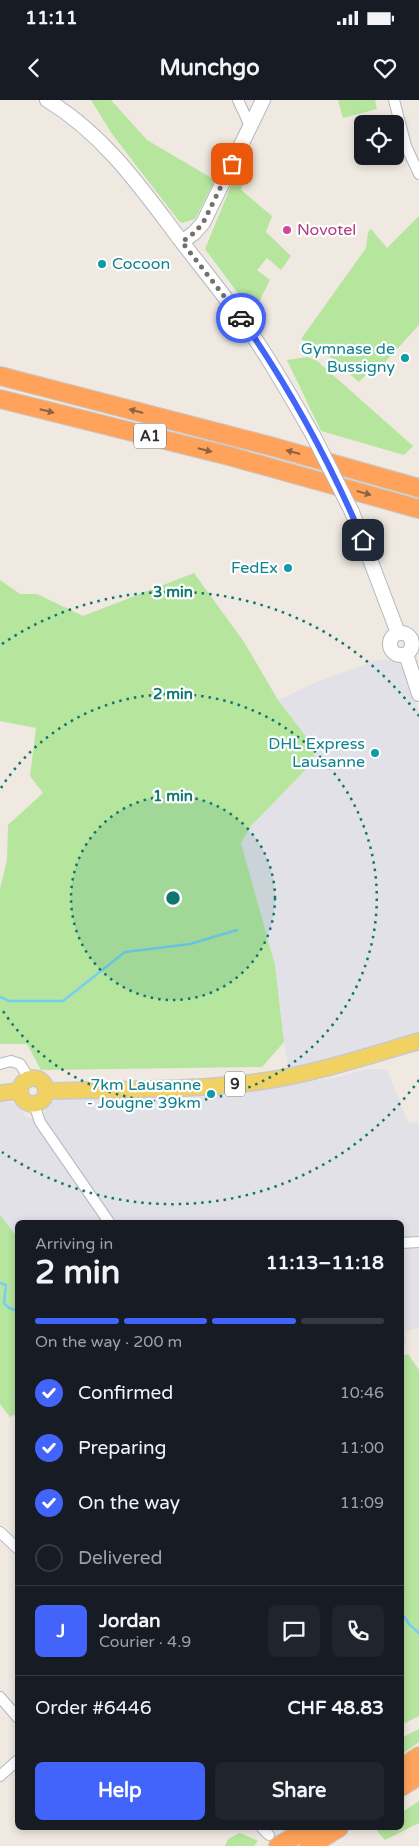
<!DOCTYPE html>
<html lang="en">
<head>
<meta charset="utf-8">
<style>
	:root { --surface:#171b24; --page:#20242c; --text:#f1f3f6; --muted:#9ea1a6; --line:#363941; --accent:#4264fb }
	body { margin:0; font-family:"Varela Round",sans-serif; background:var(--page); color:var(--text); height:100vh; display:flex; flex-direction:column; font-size:19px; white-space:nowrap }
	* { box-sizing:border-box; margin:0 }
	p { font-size:16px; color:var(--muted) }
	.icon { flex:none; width:28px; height:28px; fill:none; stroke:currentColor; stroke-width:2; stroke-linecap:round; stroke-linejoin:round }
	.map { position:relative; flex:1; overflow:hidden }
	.details { position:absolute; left:15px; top:1120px; width:389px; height:610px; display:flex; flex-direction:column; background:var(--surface); border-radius:8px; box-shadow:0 2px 8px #0003 }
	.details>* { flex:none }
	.controls { position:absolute; left:354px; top:15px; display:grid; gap:10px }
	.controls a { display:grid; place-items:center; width:50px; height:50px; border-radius:8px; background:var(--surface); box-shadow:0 2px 8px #0003; font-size:25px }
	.pin { position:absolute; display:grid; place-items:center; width:42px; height:42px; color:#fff; margin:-21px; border-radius:10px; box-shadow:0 2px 8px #0006 }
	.courier { position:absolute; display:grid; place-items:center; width:50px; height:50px; margin:-25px; border:4px solid #4264fb; border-radius:50%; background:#fff; color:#222; box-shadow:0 1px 6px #0007 }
	.summary em { font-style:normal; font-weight:700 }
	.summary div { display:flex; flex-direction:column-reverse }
	.summary { display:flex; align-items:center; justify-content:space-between; height:85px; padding:0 20px }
	h1 { font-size:32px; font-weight:700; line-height:38px }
	.bar { display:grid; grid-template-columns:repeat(4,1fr); gap:8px 5px; align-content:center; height:60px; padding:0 20px }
	.bar i { height:6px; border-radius:4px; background:var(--line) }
	.bar .selected { background:var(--accent) }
	.bar p { grid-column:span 4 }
	.line { display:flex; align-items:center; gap:12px; padding:0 20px; border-top:1px solid var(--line) }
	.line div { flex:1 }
	.round { display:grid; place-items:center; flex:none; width:52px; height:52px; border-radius:8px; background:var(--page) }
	ol { padding:0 20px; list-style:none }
	li { display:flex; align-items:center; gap:15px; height:55px }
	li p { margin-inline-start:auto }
	li .icon { padding:5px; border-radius:50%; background:var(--accent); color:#fff; stroke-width:4 }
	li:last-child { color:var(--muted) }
	li i { width:28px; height:28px; border:2px solid var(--line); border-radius:50% }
	.primary-button { display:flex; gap:10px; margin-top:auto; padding:10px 20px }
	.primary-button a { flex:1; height:58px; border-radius:8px; background:var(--accent); color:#fff; font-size:20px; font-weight:700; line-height:58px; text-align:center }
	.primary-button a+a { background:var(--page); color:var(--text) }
	.status { display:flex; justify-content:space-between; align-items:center; height:35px; padding:0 25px; background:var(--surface); direction:ltr }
	.status svg { height:14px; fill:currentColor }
	header { display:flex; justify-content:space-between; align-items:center; height:65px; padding:0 20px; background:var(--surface); font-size:22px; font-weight:700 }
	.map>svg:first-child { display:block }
	.industrial { fill:#e3e1e8 }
	.green { fill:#b6e59e }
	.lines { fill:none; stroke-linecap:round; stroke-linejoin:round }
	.stream { stroke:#75cff0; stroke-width:2.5 }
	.street-casing { stroke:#b4b7c1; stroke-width:12 }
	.secondary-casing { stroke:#b4b7c1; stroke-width:16 }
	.primary-casing { stroke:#c9c9c9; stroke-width:18 }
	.highway-casing { stroke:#c9c9c9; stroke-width:20 }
	.street { stroke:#fff; stroke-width:10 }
	.secondary { stroke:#fff; stroke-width:14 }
	.primary { stroke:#f2d163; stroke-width:15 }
	.highway { stroke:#ffa35c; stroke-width:18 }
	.secondary-bridge-casing { stroke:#b4b7c1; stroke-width:16; stroke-linecap:butt }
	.secondary-bridge { stroke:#fff; stroke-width:14 }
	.oneway { fill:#8c6343 }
	.done { stroke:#726f6d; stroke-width:5; stroke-dasharray:0 9 }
	.route { stroke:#4264fb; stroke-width:6 }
	.ring { fill:none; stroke:#0f766e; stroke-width:2.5; stroke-dasharray:2.5 5 }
	.hotel-dot { fill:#d1479c; stroke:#fff; stroke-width:2 }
	.culture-dot { fill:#0f9aa8; stroke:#fff; stroke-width:2 }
	.labels { text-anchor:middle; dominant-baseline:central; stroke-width:4.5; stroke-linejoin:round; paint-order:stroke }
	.shield { fill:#fff; stroke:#6d6d6d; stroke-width:1 }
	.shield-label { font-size:15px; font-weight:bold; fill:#2e2e2e }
	.hotel-label { font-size:16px; fill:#b23c85; stroke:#fff; text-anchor:start }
	.culture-label { font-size:16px; fill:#0d838f; stroke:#fff; text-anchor:end }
	.centre { fill:#0f766e; stroke:#fff; stroke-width:2.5 }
	.ring-label { font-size:15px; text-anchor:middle; font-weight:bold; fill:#0f766e; stroke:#fff; stroke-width:4.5; stroke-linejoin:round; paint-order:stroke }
</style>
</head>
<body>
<div class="status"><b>11:11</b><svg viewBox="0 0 49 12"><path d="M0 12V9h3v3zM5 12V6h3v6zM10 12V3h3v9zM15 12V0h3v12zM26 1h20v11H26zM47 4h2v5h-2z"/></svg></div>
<header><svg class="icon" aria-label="back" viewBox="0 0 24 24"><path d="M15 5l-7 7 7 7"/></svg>Munchgo<svg class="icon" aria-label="heart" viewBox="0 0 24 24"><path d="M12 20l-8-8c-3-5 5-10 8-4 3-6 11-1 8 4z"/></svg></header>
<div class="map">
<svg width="419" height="1746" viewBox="0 0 419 1746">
	<rect width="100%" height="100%" fill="#efe9e1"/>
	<path class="industrial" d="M377 560H391L402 566 407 574 419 613V934L360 952 289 970 284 942 275 865 241 743 251 726 315 660 311 643 278 600 319 581Z
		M368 969H387L408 1023 417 1022 419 1025V1228L404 1232 407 1244 401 1246V1122H18L17 1137 0 1115V1002H11L21 1009 27 1018 44 1017 46 1008 51 1003 58 999 217 994 333 978Z"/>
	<path class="green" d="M91 0H111L147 40 215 80 195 119 182 123 179 121 112 34Z
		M338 0H375L377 9 343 18Z
		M250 62 241 90 272 116 266 132 291 156 281 170 267 158 257 170 270 180 258 204 267 215 261 224 205 149 237 71Z
		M419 116V225L378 270 371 269 359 282 322 250 301 239 366 148 368 132 371 129 387 148Z
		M307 257 316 260 413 346 404 355 321 331 287 260Z
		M194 473 244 542 278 600 311 643 315 660 251 726 241 743 275 865 284 942 262 967 41 970 27 944H0V789L7 760 8 725 43 693 30 676 36 628 0 621V480L20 494H37L83 516Z
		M0 1115 17 1137 18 1313 10 1317 0 1304Z
		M408 1254 419 1270V1616L401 1625V1257Z
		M419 1629V1642L401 1655V1638Z
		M419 1701V1723L385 1740 377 1731 381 1728H401V1713Z
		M240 1733 258 1741 254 1746H225L228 1739Z"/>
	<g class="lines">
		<path class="stream" d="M0 897 9 901H63L125 852 190 844 237 830
			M0 1183 6 1185 4 1203 9 1208 18 1211
			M401 1512 409 1524 419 1533"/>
		<g class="street-casing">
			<path id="street" d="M238 0 250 26
				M394 0 406 46 419 74
				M0 964 11 961 20 964 29 978
				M34 1004 40 1022 109 1122
				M401 1143 419 1142
				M0 1432 18 1449
				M0 1597 18 1618
				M0 1676 18 1660
				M262 1728 269 1735"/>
		</g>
		<g class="secondary-casing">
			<path id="secondary" d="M47 0C105 35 142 89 182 142 205 172 229 201 251 233 274 266 294 302 314 337
				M182 142 194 133 203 123 263 0
				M352 412 398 533
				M390 544a11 11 0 1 1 22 0a11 11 0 1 1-22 0Z
				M406 554 419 594"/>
		</g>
		<g class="primary-casing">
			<path id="primary" d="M20 991a13 13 0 1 1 26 0a13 13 0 1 1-26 0Z
				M46 991C118 989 192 991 264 981 317 973 368 956 419 941
				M0 993 19 991"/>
		</g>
		<g class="highway-casing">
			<path id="highway" d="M0 276 270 346 419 388
				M0 299 229 356 419 409
				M401 1668 419 1656
				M401 1687 419 1676
				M278 1746 309 1728
				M309 1746 339 1728"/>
		</g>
		<use href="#street" class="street"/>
		<use href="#secondary" class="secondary"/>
		<use href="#primary" class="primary"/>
		<use href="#highway" class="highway"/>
		<g class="secondary-bridge-casing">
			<path id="secondary-bridge" d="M314 337 352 412"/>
		</g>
		<use href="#secondary-bridge" class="secondary-bridge"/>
	</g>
	<defs><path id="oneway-solid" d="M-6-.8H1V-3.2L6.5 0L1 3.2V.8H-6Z" transform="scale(1.25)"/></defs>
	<g class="oneway">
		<use href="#oneway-solid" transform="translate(47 311) rotate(14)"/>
		<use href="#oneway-solid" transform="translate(136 311) rotate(-165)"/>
		<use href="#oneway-solid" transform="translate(205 350) rotate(14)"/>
		<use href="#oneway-solid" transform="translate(293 352) rotate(-165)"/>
		<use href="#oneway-solid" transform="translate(364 393) rotate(16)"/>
	</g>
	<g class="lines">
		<path class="done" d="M232 64 203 123 194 133 182 142 241 218"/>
		<path class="route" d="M241 218C289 287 330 362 363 440"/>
	</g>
	<circle cx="173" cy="798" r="102" fill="#0f766e" fill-opacity=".12"/>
	<g class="ring">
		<circle cx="173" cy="798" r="102"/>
		<path d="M1 688A204 204 0 1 1 1 908"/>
		<path d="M419 980A306 306 0 0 1 2 1052M2 544A306 306 0 0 1 419 616"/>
	</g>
	<circle class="hotel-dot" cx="287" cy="130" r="5"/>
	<g class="culture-dot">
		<circle cx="102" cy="164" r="5"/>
		<circle cx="405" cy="258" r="5"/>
		<circle cx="288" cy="468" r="5"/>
		<circle cx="375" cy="653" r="5"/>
		<circle cx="211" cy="994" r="5"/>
	</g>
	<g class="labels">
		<g class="shield">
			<rect x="134" y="323.5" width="32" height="25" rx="4"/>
			<rect x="225" y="971.5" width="20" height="25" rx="4"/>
		</g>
		<g class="shield-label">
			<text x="150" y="336">A1</text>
			<text x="235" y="984">9</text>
		</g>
		<g class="hotel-label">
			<text x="297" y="130">Novotel</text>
		</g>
		<g class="culture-label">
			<text x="112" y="164" text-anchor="start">Cocoon</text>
			<text x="395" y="249">Gymnase de<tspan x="395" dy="18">Bussigny</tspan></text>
			<text x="278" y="468">FedEx</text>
			<text x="365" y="644">DHL Express<tspan x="365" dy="18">Lausanne</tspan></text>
			<text x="201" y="985">7km Lausanne<tspan x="201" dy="18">- Jougne 39km</tspan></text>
		</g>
	</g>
	<circle cx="173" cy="798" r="8" class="centre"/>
	<g class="ring-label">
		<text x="173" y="497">3 min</text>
		<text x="173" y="599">2 min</text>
		<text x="173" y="701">1 min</text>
	</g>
</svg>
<div class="controls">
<a><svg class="icon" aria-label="locate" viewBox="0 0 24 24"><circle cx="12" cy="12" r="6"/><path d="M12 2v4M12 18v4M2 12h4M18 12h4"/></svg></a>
</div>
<div class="pin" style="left:232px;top:64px;background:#ea580c"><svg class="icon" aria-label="bag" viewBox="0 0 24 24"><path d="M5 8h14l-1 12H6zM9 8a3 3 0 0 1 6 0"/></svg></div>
<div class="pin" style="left:363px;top:440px;background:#1f2937"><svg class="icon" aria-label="home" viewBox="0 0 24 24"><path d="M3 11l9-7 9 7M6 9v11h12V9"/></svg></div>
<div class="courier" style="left:241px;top:218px"><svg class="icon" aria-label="car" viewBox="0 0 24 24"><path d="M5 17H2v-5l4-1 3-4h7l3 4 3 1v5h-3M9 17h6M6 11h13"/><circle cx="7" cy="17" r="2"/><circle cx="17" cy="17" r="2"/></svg></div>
<section class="details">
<div class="summary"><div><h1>2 min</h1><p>Arriving in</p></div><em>11:13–11:18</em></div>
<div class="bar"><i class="selected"></i><i class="selected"></i><i class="selected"></i><i></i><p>On the way · 200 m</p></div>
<ol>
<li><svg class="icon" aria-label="check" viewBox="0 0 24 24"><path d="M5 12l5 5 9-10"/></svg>Confirmed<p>10:46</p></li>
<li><svg class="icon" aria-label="check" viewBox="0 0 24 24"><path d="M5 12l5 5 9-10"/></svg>Preparing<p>11:00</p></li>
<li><svg class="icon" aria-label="check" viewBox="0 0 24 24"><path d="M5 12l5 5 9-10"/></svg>On the way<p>11:09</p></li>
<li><i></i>Delivered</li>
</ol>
<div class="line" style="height:90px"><b class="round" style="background:var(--accent);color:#fff">J</b><div><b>Jordan</b><p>Courier · 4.9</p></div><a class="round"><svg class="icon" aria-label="chat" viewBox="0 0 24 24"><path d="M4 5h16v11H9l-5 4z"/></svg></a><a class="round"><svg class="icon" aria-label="phone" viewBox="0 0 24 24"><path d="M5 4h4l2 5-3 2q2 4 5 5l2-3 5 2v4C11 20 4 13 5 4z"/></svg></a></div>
<div class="line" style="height:65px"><div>Order #6446</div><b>CHF 48.83</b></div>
<div class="primary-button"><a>Help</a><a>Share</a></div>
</section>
</div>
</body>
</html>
